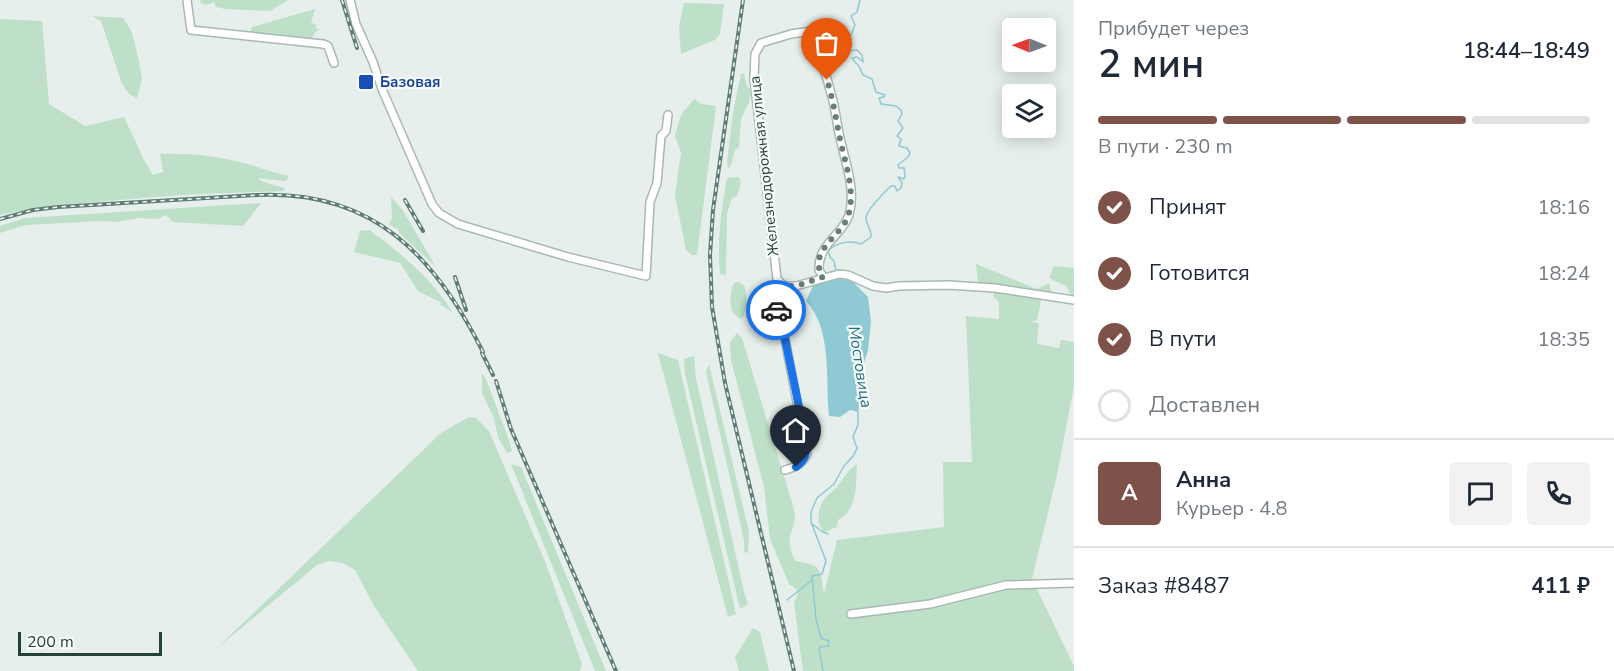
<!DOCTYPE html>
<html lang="ru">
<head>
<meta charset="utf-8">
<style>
	:root { --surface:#fff; --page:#f2f2f3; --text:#1f2937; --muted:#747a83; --line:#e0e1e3; --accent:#7f5249 }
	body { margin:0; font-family:"Nunito Sans",sans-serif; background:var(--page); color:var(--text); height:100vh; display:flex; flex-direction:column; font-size:22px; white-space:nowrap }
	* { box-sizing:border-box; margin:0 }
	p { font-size:20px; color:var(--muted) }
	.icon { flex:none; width:33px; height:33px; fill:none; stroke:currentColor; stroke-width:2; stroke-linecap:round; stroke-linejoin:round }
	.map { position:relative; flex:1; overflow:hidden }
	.details { display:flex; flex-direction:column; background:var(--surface); width:540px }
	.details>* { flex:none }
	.needle { width:39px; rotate:271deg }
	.fabs { position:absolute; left:1002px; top:18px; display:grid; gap:12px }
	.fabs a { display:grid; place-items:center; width:54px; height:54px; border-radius:6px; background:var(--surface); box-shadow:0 3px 15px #0003; font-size:30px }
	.scale { position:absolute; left:18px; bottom:15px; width:144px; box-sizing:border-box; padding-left:6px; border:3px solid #24423a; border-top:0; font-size:16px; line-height:21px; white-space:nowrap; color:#24423a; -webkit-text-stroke:4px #f7fbf9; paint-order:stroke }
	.pin { position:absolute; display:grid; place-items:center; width:51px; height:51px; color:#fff; margin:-62px -26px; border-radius:50% 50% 50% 0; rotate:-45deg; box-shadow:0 0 6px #0007 }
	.pin .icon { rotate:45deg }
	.courier { position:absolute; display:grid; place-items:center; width:60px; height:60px; margin:-30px; border:4px solid #1a73e8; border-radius:50%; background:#fff; color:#222; box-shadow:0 2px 8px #0007 }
	.head em { font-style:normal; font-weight:600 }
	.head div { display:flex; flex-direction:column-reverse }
	.head { display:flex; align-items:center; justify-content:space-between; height:102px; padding:0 24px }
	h1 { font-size:39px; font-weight:600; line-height:45px }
	.bar { display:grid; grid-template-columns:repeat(4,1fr); gap:9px 6px; align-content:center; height:72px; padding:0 24px }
	.bar i { height:8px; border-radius:4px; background:var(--line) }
	.bar .selected { background:var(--accent) }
	.bar p { grid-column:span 4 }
	.line { display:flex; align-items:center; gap:15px; padding:0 24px; border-top:2px solid var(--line) }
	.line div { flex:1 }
	.round { display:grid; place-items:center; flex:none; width:63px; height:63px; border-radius:6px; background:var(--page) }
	ol { padding:0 24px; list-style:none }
	li { display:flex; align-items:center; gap:18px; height:66px }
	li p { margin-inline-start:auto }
	li .icon { padding:6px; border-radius:50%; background:var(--accent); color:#fff; stroke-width:4 }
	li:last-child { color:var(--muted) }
	li i { width:33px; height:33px; border:3px solid var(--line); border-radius:50% }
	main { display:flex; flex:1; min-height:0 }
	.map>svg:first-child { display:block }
	.green { fill:#bfe0c8 }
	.water { fill:#8ec9d4 }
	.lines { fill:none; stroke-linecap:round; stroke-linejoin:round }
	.stream { stroke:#8ec9d4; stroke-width:1.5 }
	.minor-casing { stroke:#a8b8b2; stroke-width:10 }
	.minor { stroke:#fff; stroke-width:7 }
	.rail-casing { stroke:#5f7d75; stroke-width:4 }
	.rail { stroke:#f7fbf9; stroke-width:1.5; stroke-dasharray:4.5; stroke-linecap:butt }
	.done { stroke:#687f78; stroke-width:6; stroke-dasharray:0 10.8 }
	.route { stroke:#1a73e8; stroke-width:8 }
	.transit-dot { fill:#1a4fb4; stroke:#f7fbf9; stroke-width:2 }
	.labels { text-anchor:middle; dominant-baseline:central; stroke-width:4.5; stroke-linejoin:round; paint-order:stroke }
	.transit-label { font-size:15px; font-weight:bold; fill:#164399; stroke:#f7fbf9; text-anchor:start }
	.street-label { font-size:15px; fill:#24423a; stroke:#f7fbf9 }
	.water-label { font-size:16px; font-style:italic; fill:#1c6f80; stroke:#f7fbf9 }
</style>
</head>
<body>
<main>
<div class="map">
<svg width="1074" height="671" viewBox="0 0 1074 671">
	<rect width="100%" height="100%" fill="#e6efeb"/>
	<path class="green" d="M200 0H288L270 11 225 9 216 7 214 2 206 5 201 3Z
		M684 3 724 4 720 34 715 40 681 54 679 27Z
		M315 9 311 23 317 25 315 28 320 30 315 32 311 40 250 33 252 27Z
		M92 16 123 18 132 32 139 61 142 79 137 98 129 94 122 84 101 21Z
		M0 19 42 21 49 104 85 126 124 117 144 160 153 175 163 172 160 154C187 153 221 156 247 164 261 168 274 173 288 176L287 180 284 181 258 178 261 181 284 188 285 191 200 194 143 198 40 207 0 215Z
		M744 73 746 84 751 92 749 102 741 119 739 147 735 150 730 168 728 167 727 162 733 112 741 74Z
		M694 99 701 104 716 106 697 255H692L686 250 675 195 681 153 675 136 681 115Z
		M739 177 741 183 737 196 732 198 727 213 726 275 720 274C717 242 721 210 727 178Z
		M391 197 402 209 436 267 398 232V229L389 225 392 218Z
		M261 203 243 226 173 222 166 215 158 219 140 218 116 222 102 221 26 225 0 233V226L25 218Z
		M370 230C405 258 428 274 453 313L440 304H442L440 302 418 291 400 263 354 252 360 231Z
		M976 264 1037 289 1049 283 1052 293 978 283Z
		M1054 266 1074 268V296L1071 295 1066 286 1049 278Z
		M738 282 744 285C747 296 748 309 742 319 727 315 729 295 734 283Z
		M995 291 1038 298 1041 301 1037 320 1030 322 1039 323 1037 344 1059 348 1061 340 1074 342V386L1057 475 1032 579 1074 666V671H803L794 603 798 594 796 589 789 584 770 539 764 487 731 360 730 342 737 333 742 338 793 506C797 520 794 522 790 536 788 544 792 554 795 561 822 565 820 568 824 594L837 540 944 527 943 462H972L966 316 999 319V302L993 296Z
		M658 353 678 360 736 614 728 617Z
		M694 356 696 378 744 592 748 604 740 609 685 374 684 359Z
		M709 364 749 532 748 553 744 552V540L706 372Z
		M482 373 486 379 510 443 512 451 507 453 498 437 494 418 482 393Z
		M469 417 476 418 489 431 546 564 582 664 580 671H418L374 606 355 570 343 563 329 561 317 565 216 649 441 433Z
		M511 464 521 467 606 671H595Z
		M857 464C855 485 859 509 838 520L837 527 824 532C815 523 818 506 826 497 830 493 834 490 837 487 844 478 848 470 857 464Z
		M753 628 760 632 769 671H739L735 657Z"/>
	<path class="water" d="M835 278 851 280 868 297 871 321 868 350 858 382 861 397 858 412 850 410 840 417 829 416C825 378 833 331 806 301L813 286Z"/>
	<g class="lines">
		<path class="stream" d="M836 272 834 261 830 257 828 251C837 242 850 240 861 244L871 237C872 229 866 225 866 218 866 210 885 192 891 186H895L897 191 901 188 902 183 898 177 904 179 905 176 904 168H899L898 165 908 157 910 153 907 148 899 146 901 139 897 136 903 128 898 121 902 114 901 110 896 106 881 104 879 98 884 97 885 95 876 92 872 79C857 73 865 74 858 65 856 63 853 61 852 58L857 57 863 62 862 55 857 50 849 51 850 43 845 39 851 35 855 25 851 16 857 12 860 0
			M812 524 823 532 828 534
			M787 600 812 580
			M823 671 819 649 820 647 828 646 829 641 821 638 816 619 812 576 822 574 826 561 811 522V512L817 498 834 484 844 466 854 455 857 448 853 437 858 425V412"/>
		<g class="minor-casing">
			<path id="minor" d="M187 0 191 30 323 44 328 46 334 63
				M350 0 356 24 373 62 382 89 432 204 439 213 458 224 568 257 646 276 650 202 657 183 661 136 666 131 668 115
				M823 277 819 270C818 243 842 236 849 215 856 191 846 164 841 142 837 127 836 111 832 97 826 74 819 52 811 31L791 34 761 43 755 54 754 78 777 279 784 286H796L839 274 848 275 873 286 886 288 899 286 948 285 995 288 1074 300
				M784 286 778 298 776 316 785 339 807 454C802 464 796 467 785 470
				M851 614 930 604 1006 585 1074 583"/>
		</g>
		<use href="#minor" class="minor"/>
		<g class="rail-casing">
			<path id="rail" d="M342 0 357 48
				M743 0 713 210 710 255 712 307 725 383 794 671
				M405 200 423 231
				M0 219 33 210 58 207 258 195C373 190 435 256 483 352
				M455 277 466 310
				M482 353 493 375
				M496 381 511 429 616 671"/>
		</g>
		<use href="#rail" class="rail"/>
	</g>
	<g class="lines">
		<path class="done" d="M776 310 784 286H796L823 277C806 250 844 236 849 213 855 188 845 163 840 139 836 119 833 99 827 80"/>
		<path class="route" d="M776 310V316L785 339 806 441C807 454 806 459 796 467"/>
	</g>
	<rect class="transit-dot" x="358" y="74" width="16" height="16" rx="3"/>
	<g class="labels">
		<g class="transit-label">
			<text x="380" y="82">Базовая</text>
		</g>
		<g class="street-label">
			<text transform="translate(764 166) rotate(-96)">Железнодорожная улица</text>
		</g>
		<g class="water-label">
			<text transform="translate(860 367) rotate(81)">Мостовица</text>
		</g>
	</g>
</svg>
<div class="fabs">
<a><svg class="needle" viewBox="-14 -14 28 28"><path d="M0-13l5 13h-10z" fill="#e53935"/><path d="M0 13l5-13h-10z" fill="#747a83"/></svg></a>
<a><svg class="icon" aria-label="layers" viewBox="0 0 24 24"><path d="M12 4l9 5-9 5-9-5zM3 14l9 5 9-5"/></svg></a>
</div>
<div class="scale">200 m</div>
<div class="pin" style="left:827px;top:80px;background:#ea580c"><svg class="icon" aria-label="bag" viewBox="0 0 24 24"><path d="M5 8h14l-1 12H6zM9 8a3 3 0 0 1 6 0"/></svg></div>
<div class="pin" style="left:796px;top:467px;background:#1f2937"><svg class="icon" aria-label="home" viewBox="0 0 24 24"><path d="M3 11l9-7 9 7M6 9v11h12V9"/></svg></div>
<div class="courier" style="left:776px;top:310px"><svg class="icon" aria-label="car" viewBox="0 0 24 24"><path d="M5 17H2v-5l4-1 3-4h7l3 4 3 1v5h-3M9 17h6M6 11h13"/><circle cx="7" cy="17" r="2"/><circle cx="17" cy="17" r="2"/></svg></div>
</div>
<section class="details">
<div class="head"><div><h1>2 мин</h1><p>Прибудет через</p></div><em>18:44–18:49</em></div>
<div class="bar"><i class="selected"></i><i class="selected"></i><i class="selected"></i><i></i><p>В пути · 230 m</p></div>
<ol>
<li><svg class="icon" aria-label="check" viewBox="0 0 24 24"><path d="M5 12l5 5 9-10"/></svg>Принят<p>18:16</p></li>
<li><svg class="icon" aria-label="check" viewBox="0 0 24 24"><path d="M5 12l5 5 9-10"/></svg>Готовится<p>18:24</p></li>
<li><svg class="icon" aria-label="check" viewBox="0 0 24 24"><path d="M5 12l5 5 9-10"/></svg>В пути<p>18:35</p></li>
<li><i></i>Доставлен</li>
</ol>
<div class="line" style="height:108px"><b class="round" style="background:var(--accent);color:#fff">А</b><div><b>Анна</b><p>Курьер · 4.8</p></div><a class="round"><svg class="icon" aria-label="chat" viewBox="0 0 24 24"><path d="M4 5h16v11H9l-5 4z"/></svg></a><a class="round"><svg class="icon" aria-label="phone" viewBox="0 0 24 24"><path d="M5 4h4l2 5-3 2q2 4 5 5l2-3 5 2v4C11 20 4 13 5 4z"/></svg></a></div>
<div class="line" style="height:78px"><div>Заказ #8487</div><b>411 ₽</b></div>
</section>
</main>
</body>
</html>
